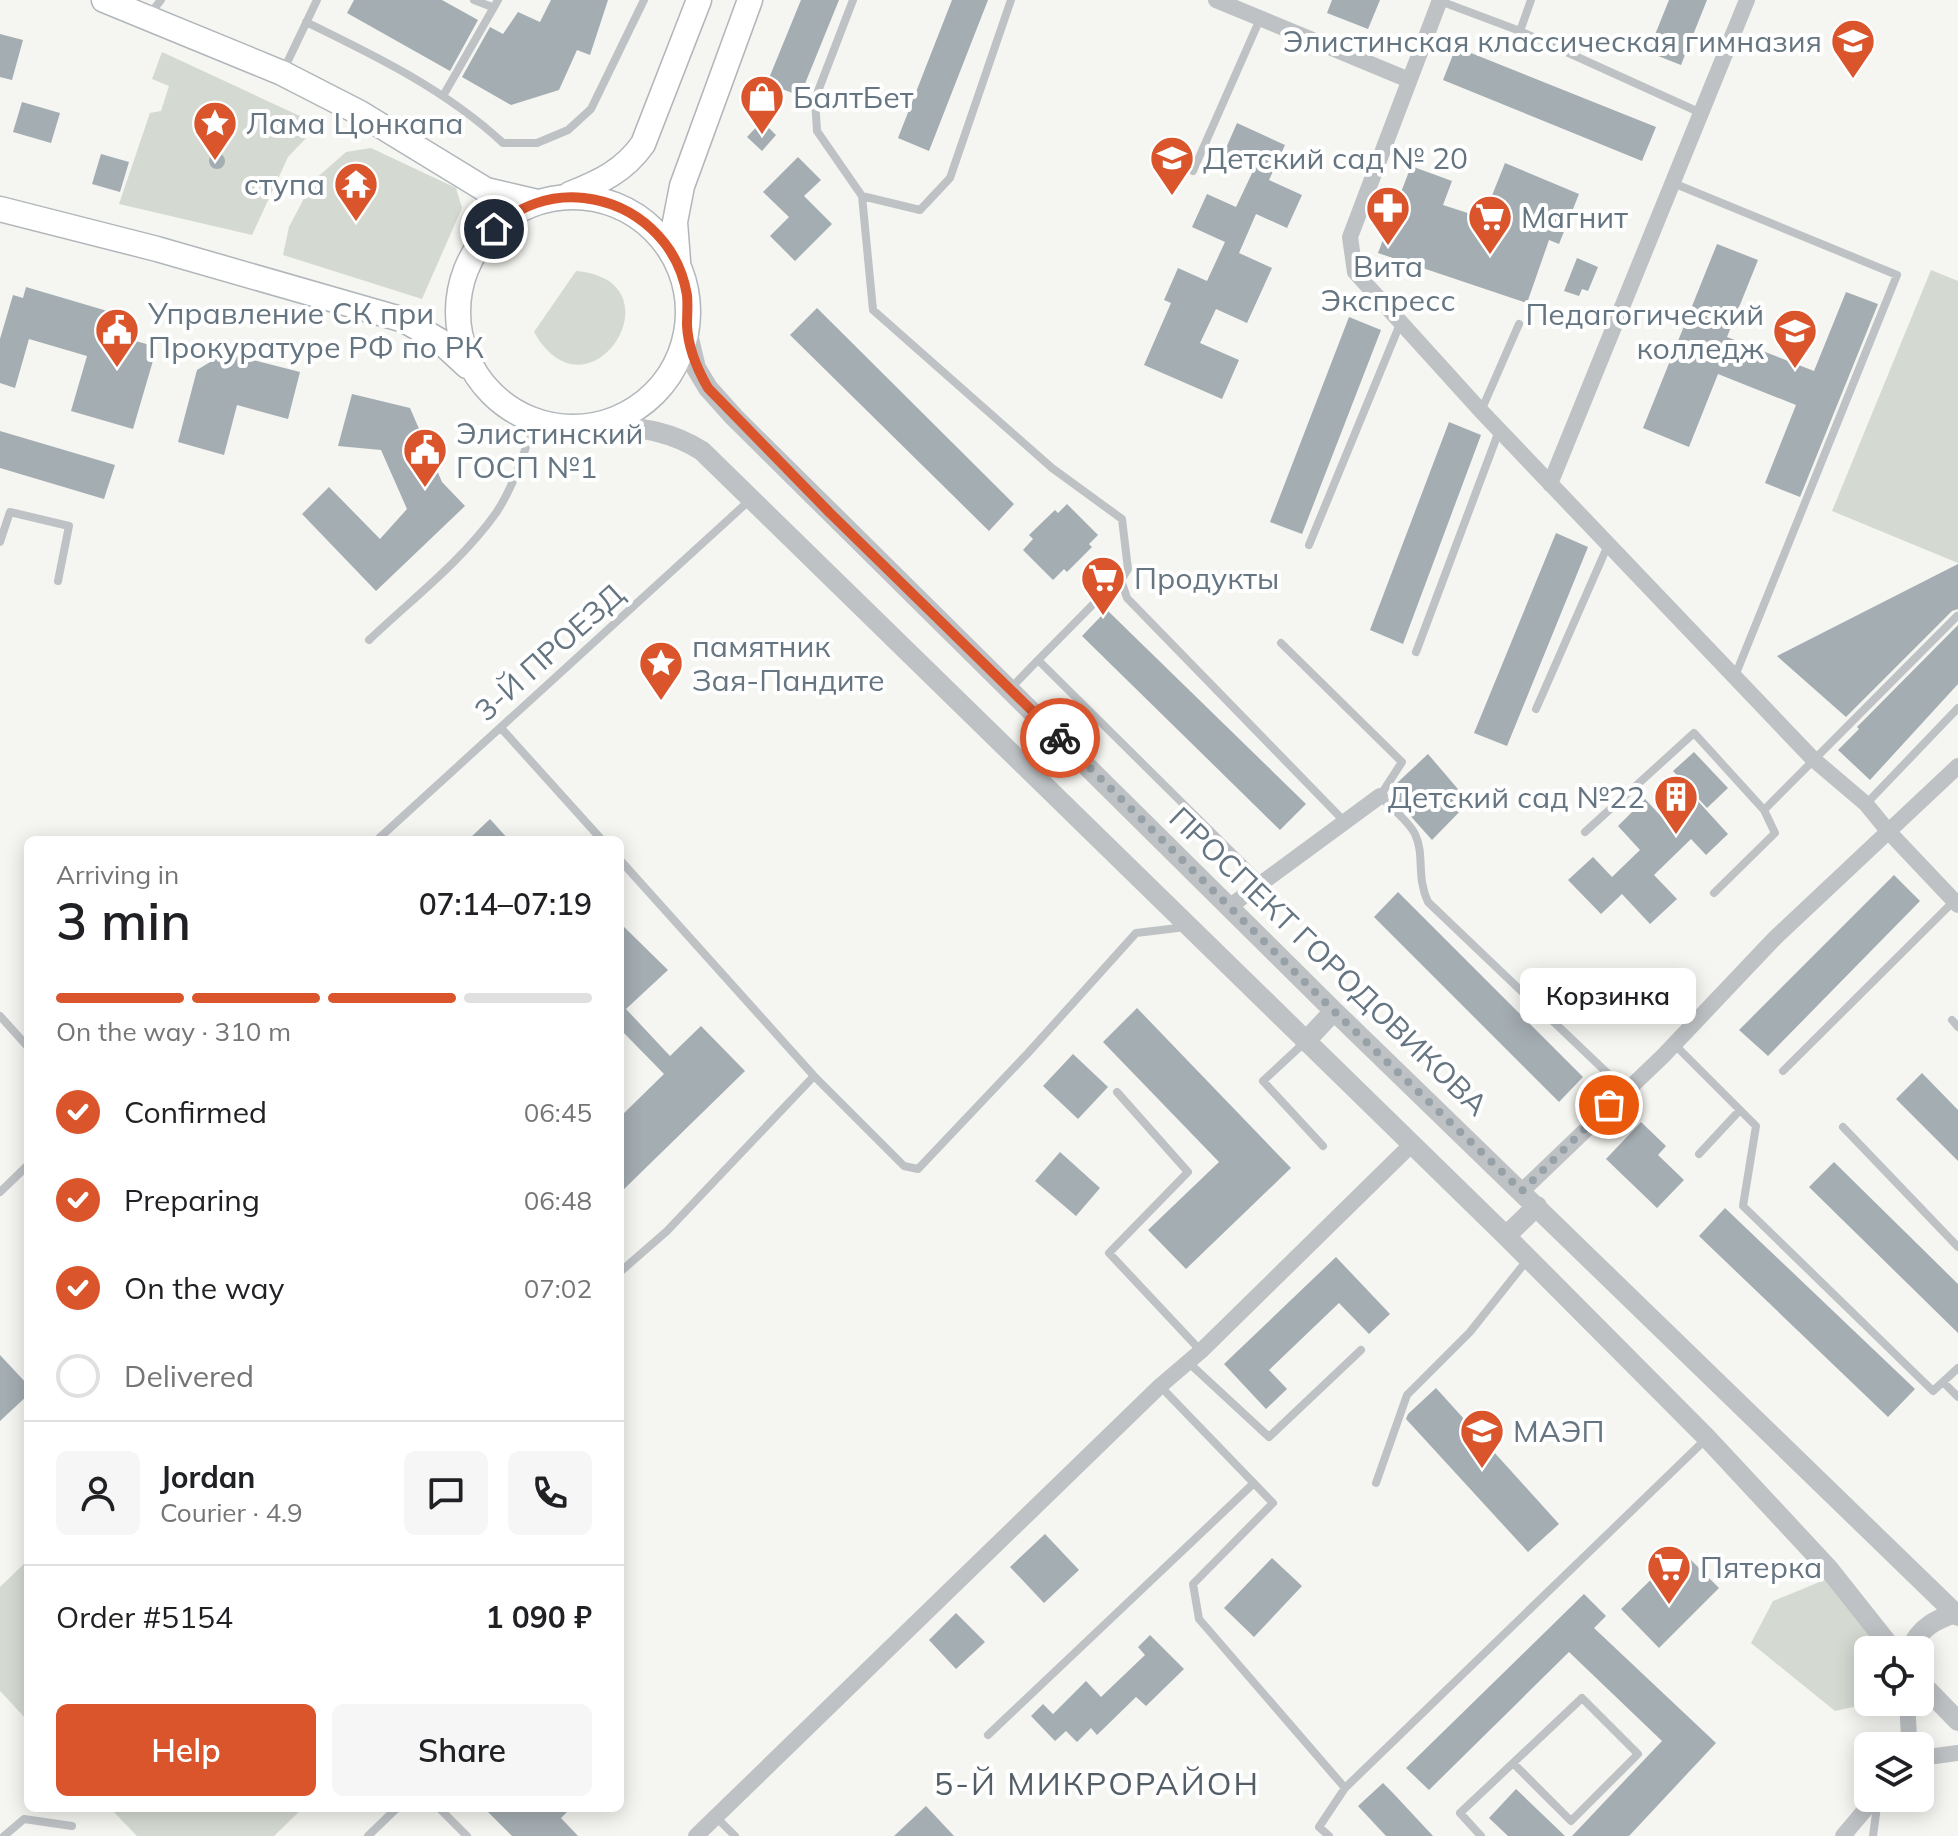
<!DOCTYPE html>
<html lang="en">
<head>
<meta charset="utf-8">
<style>
	:root { --surface:#fff; --page:#f6f6f6; --text:#202124; --muted:#757577; --line:#e0e0e0; --accent:#da552c }
	body { margin:0; font-family:Mulish,sans-serif; background:var(--page); color:var(--text); height:100vh; display:flex; flex-direction:column; font-size:30px; white-space:nowrap }
	* { box-sizing:border-box; margin:0 }
	p { font-size:26px; color:var(--muted) }
	.icon { flex:none; width:44px; height:44px; fill:none; stroke:currentColor; stroke-width:2; stroke-linecap:round; stroke-linejoin:round }
	.map { position:relative; flex:1; overflow:hidden }
	.drawer { position:absolute; left:24px; top:836px; width:600px; height:976px; display:flex; flex-direction:column; background:var(--surface); border-radius:12px; box-shadow:0 4px 20px #0003 }
	.drawer>* { flex:none }
	.tools { position:absolute; left:1854px; top:1636px; display:grid; gap:16px }
	.tools a { display:grid; place-items:center; width:80px; height:80px; border-radius:12px; background:var(--surface); box-shadow:0 4px 20px #0003; font-size:40px }
	.pin { position:absolute; display:grid; place-items:center; width:68px; height:68px; color:#fff; margin:-34px; border:4px solid #fff; border-radius:50%; box-shadow:0 2px 8px #0007 }
	.courier { position:absolute; display:grid; place-items:center; width:80px; height:80px; margin:-40px; border:6px solid #da552c; border-radius:50%; background:#fff; color:#222; box-shadow:0 2px 10px #0007 }
	.bubble { position:absolute; height:56px; border-radius:12px; background:var(--surface); box-shadow:0 4px 20px #0003; font-size:26px; font-weight:600; line-height:56px; text-align:center }
	.head em { font-style:normal; font-weight:600 }
	.head div { display:flex; flex-direction:column-reverse }
	.head { display:flex; align-items:center; justify-content:space-between; height:136px; padding:0 32px }
	h1 { font-size:52px; font-weight:600; line-height:60px }
	.bar { display:grid; grid-template-columns:repeat(4,1fr); gap:12px 8px; align-content:center; height:96px; padding:0 32px }
	.bar i { height:10px; border-radius:6px; background:var(--line) }
	.bar .active { background:var(--accent) }
	.bar p { grid-column:span 4 }
	.line { display:flex; align-items:center; gap:20px; padding:0 32px; border-top:2px solid var(--line) }
	.line div { flex:1 }
	.round { display:grid; place-items:center; flex:none; width:84px; height:84px; border-radius:12px; background:var(--page) }
	ol { padding:0 32px; list-style:none }
	li { display:flex; align-items:center; gap:24px; height:88px }
	li p { margin-inline-start:auto }
	li .icon { padding:8px; border-radius:50%; background:var(--accent); color:#fff; stroke-width:4 }
	li:last-child { color:var(--muted) }
	li i { width:44px; height:44px; border:4px solid var(--line); border-radius:50% }
	.action { display:flex; gap:16px; margin-top:auto; padding:16px 32px }
	.action a { flex:1; height:92px; border-radius:12px; background:var(--accent); color:#fff; font-size:32px; font-weight:600; line-height:92px; text-align:center }
	.action a+a { background:var(--page); color:var(--text) }
	.map>svg:first-child { display:block }
	.green { fill:#d4dad1 }
	.building { fill:#a4adb2 }
	.lines { fill:none; stroke-linecap:round; stroke-linejoin:round }
	.secondary-casing { stroke:#b0b6ba; stroke-width:27 }
	.service { stroke:#bec2c5; stroke-width:8 }
	.minor { stroke:#bec2c5; stroke-width:16 }
	.tertiary { stroke:#bec2c5; stroke-width:20 }
	.secondary { stroke:#fff; stroke-width:24 }
	.done { stroke:#97a2a8; stroke-width:8; stroke-dasharray:0 14.4 }
	.route { stroke:#da552c; stroke-width:10 }
	.labels { text-anchor:middle; dominant-baseline:central; stroke-width:8; stroke-linejoin:round; paint-order:stroke }
	.poi-label { font-size:30px; fill:#657581; stroke:#fff; text-anchor:start }
	.street-label { font-size:30px; fill:#657581; stroke:#fff }
	.neighbourhood-label { font-size:32px; letter-spacing:2px; fill:#535e67; stroke:#fff }
</style>
</head>
<body>
<div class="map">
<svg width="1958" height="1836" viewBox="0 0 1958 1836">
	<rect width="100%" height="100%" fill="#f5f5f1"/>
	<path class="green" d="M162 52 315 123 311 133 288 157 252 235 119 204 150 113 161 111 169 86 152 79Z
		M371 148 456 188 462 208 422 299 283 255 289 227 313 181 346 152Z
		M1931 270 1958 281V563L1832 511Z
		M576 271C684 280 589 429 534 332Z
		M28 1560V1721L0 1691V1587Z
		M1827 1579 1880 1650H1868V1702H1876L1835 1711 1751 1643 1773 1601Z
		M110 1808H303L274 1836H137Z"/>
	<path class="building" d="M354 0H442L478 20 450 71 347 13Z
		M551 0H608L590 55 577 50 559 90 511 105 462 77 490 27 503 34 518 12 540 22Z
		M801 0H839L800 96 767 83Z
		M952 0H988L929 151 898 138Z
		M1332 0H1380L1368 29 1327 13Z
		M1669 0H1707L1681 65 1648 52Z
		M0 34 23 40 12 80 0 77Z
		M1456 47 1656 127 1642 161 1443 80Z
		M22 102 60 113 51 143 13 132Z
		M762 121 776 135 762 151 747 137Z
		M1237 123 1285 145 1269 180 1302 195 1287 228 1256 214 1239 253 1272 268 1247 323 1216 309 1200 343 1239 360 1222 399 1144 365 1171 303 1164 300 1178 268 1207 281 1225 242 1192 227 1207 194 1236 207 1254 169 1223 155Z
		M209 161a8 8 0 1 1 16 0a8 8 0 1 1-16 0Z
		M101 154 129 162 120 192 92 184Z
		M798 157 821 180 804 196 832 224 795 261 770 236 789 217 763 192Z
		M1505 163 1579 194 1559 244 1549 240 1527 303 1378 253 1411 166 1452 181 1443 205 1483 218Z
		M1717 244 1758 260 1727 337 1814 371 1846 292 1878 304 1800 497 1765 483 1796 405 1718 374 1689 447 1643 428Z
		M1577 258 1598 267 1588 291 1582 289 1579 296 1564 291Z
		M26 287 131 318 125 338 157 347 133 429 71 411 87 356 29 339 15 388 0 383V339L13 295 23 298Z
		M817 308 1014 504 989 531 790 335Z
		M1349 317 1381 330 1302 534 1270 522Z
		M225 353 300 372 288 419 237 405 224 455 178 442 197 370Z
		M352 394 410 408 442 482 465 506 376 591 302 514 329 487 380 539 407 509 381 450 338 446Z
		M1449 422 1481 435 1403 644 1370 630Z
		M0 431 115 465 104 499 0 468Z
		M1067 504 1098 535 1089 544 1092 547 1067 572 1064 569 1053 580 1023 550 1033 539 1029 535 1055 510 1058 513Z
		M1556 533 1588 547 1507 746 1474 733Z
		M1958 564V609L1952 611 1846 717 1777 656Z
		M1107 610 1306 804 1280 830 1082 636Z
		M1958 625V684L1870 780 1838 750 1859 729 1857 727Z
		M1694 752 1728 788 1707 808 1673 771Z
		M1428 754 1469 802 1432 840 1390 793 1396 784Z
		M1645 799 1670 826 1697 800 1728 834 1706 855 1691 839 1654 875 1677 899 1650 924 1622 894 1601 914 1568 880 1593 857 1612 877 1640 850 1618 826Z
		M490 819 509 840H468Z
		M1894 875 1920 901 1768 1056 1739 1030Z
		M1398 892 1583 1077 1559 1102 1374 917Z
		M620 923 668 970 626 1009 670 1056 701 1026 745 1071 620 1193V1117L664 1074 620 1029Z
		M1137 1008 1291 1168 1186 1269 1148 1230 1219 1162 1103 1042Z
		M1073 1054 1108 1087 1078 1119 1043 1086Z
		M1922 1073 1958 1110V1161L1896 1099Z
		M1641 1122 1666 1146 1658 1155 1684 1180 1657 1208 1606 1159Z
		M1060 1152 1100 1188 1076 1216 1035 1181Z
		M1834 1162 1958 1284V1333L1809 1187Z
		M1725 1208 1915 1389 1888 1417 1699 1236Z
		M1336 1257 1390 1314 1369 1334 1339 1303 1269 1370 1287 1389 1266 1409 1224 1364Z
		M0 1355 28 1385V1395L0 1421Z
		M1436 1388 1559 1524 1528 1552 1406 1419 1408 1414Z
		M1045 1534 1079 1570 1044 1603 1010 1567Z
		M1681 1550 1719 1588 1659 1648 1621 1609Z
		M1272 1558 1302 1586 1254 1637 1224 1608Z
		M1584 1594 1606 1616 1594 1628 1716 1743 1629 1836H1572L1662 1741 1569 1652 1429 1790 1406 1768Z
		M956 1613 985 1642 956 1669 929 1640Z
		M1150 1635 1184 1669 1146 1706 1136 1697 1097 1735 1091 1728 1077 1742 1066 1731 1055 1741 1031 1716 1043 1704 1053 1714 1086 1681 1101 1697 1145 1655 1138 1647Z
		M1383 1783 1392 1792 1433 1836H1386L1358 1806Z
		M1516 1789 1565 1836H1508L1489 1818Z
		M926 1806 954 1836H894Z
		M484 1808H571L561 1818 578 1836H512Z"/>
	<g class="lines">
		<g class="secondary-casing">
			<path id="secondary" d="M104 0 282 73 360 113 486 190 537 202
				M570 194C600 182 624 171 643 144L699 0
				M458 312a115 115 0 1 1 230 0a115 115 0 1 1-230 0Z
				M0 209 157 249 404 320 440 341 467 366
				M678 261 675 222 682 186 750 0"/>
		</g>
		<path class="service" d="M474 0 492 7
			M853 0 815 99 817 131 862 196 873 310 1052 468 1122 519 1128 569 1121 580 1127 598 1344 821
			M1531 0 1520 31 1701 113
			M1440 1 1520 31
			M149 15 161 0
			M306 22C376 56 446 90 503 143H537L568 130 591 109 644 0
			M284 69 317 0
			M443 96 498 0
			M1193 171 1260 19
			M1673 183 1897 275 1735 676
			M862 196 920 210 950 178 1011 0
			M1481 411 1519 324
			M0 542 10 512 69 526 58 581
			M1309 545 1400 324
			M1122 575 1038 660 1262 882
			M369 640C411 600 462 561 496 513 514 486 524 452 535 422
			M1281 643 1402 762 1380 796C1390 807 1408 820 1415 834 1425 855 1416 877 1428 902L1625 1090
			M1416 652 1499 431
			M1011 688 1038 660
			M1536 709 1608 545
			M501 728 602 840
			M1866 804 1958 708
			M1585 832 1694 733 1764 810
			M377 840 751 499
			M620 860 814 1076 904 1166 918 1169 1028 1053 1136 933 1186 927
			M1714 893 1775 833 1764 810 1957 616
			M0 1016 28 1047
			M1952 1020 1958 1027
			M1305 1042 1263 1081 1323 1146
			M1674 1044 1756 1126 1743 1206 1933 1391 1958 1368
			M1783 1071 1954 901
			M1117 1092 1188 1172 1109 1253 1201 1351
			M1843 1127 1958 1247
			M1699 1154 1740 1110
			M0 1192 28 1165
			M620 1272 667 1231 814 1076
			M1189 1363 1269 1437 1361 1350
			M1943 1382 1958 1397
			M1160 1386 1273 1503 1193 1584 1199 1619 1345 1788
			M1376 1483 1407 1395 1470 1332 1528 1259
			M988 1735 1254 1483
			M439 1808 467 1836
			M716 1817 735 1836
			M4 1836 24 1819 72 1826
			M368 1836 397 1808
			M1329 1836 1319 1827 1345 1788 1707 1438
			M1481 1836 1460 1813 1582 1698 1638 1754 1571 1821 1513 1763
			M1873 1836 1878 1799"/>
		<path class="minor" d="M1216 0 1409 80
			M1440 0 1350 237 1355 272 1481 411 1813 759 1866 804 1888 831 1958 905
			M1550 484 1747 0
			M1229 907 1380 796
			M1522 1191 1663 1056 1775 938 1958 766
			M1904 1746 1909 1736 1907 1702
			M1920 1758 1958 1753
			M696 1836 1160 1386 1201 1351 1411 1145
			M1843 1836 1875 1798"/>
		<path class="tertiary" d="M687 330 696 368 708 388 734 417 1334 1011 1958 1616
			M602 424C640 428 669 430 702 451L1506 1236 1707 1438 1828 1568 1893 1650
			M1305 1042 1334 1011
			M1506 1236 1537 1206
			M1910 1650C1920 1627 1935 1620 1958 1612
			M1920 1682 1958 1721"/>
		<use href="#secondary" class="secondary"/>
	</g>
	<g class="lines">
		<path class="done" d="M1060 738 1334 1011 1522 1191 1609 1105"/>
		<path class="route" d="M494 229C518 206 551 194 584 198 636 204 678 242 687 295 688 305 687 315 687 325 688 348 697 369 708 388L830 513 1060 738"/>
	</g>
	<defs>
		<g id="school-pin" transform="scale(2.3)"><path d="M0 17L-7.5 6A9.5 9.5 0 1 1 7.5 6Z" fill="#da552c" stroke="#fff"/><path d="M0-5L7-2L0 1L-7-2ZM-4 1L0 2.5L4 1V4Q0 6-4 4Z" fill="#fff"/></g>
		<g id="shop-pin" transform="scale(2.3)"><path d="M0 17L-7.5 6A9.5 9.5 0 1 1 7.5 6Z" fill="#da552c" stroke="#fff"/><path d="M-5-2.5h2.3a2.7 3.5 0 0 1 5.4 0H5L5.5 6h-11ZM-1.5-2.5h3a1.5 2.3 0 0 0-3 0Z" fill="#fff"/></g>
		<g id="sight-pin" transform="scale(2.3)"><path d="M0 17L-7.5 6A9.5 9.5 0 1 1 7.5 6Z" fill="#da552c" stroke="#fff"/><path d="M0-6L1.8-2.2L6-1.7L2.9 1.2L3.7 5.4L0 3.3L-3.7 5.4L-2.9 1.2L-6-1.7L-1.8-2.2Z" fill="#fff"/></g>
		<g id="temple-pin" transform="scale(2.3)"><path d="M0 17L-7.5 6A9.5 9.5 0 1 1 7.5 6Z" fill="#da552c" stroke="#fff"/><path d="M0-6L5-2H3V0L6.5 2.5H4V6H1.5V3h-3V6H-4V2.5H-6.5L-3 0V-2H-5Z" fill="#fff"/></g>
		<g id="pharmacy-pin" transform="scale(2.3)"><path d="M0 17L-7.5 6A9.5 9.5 0 1 1 7.5 6Z" fill="#da552c" stroke="#fff"/><path d="M-2-6h4v4h4v4h-4v4h-4v-4h-4v-4h4Z" fill="#fff"/></g>
		<g id="supermarket-pin" transform="scale(2.3)"><path d="M0 17L-7.5 6A9.5 9.5 0 1 1 7.5 6Z" fill="#da552c" stroke="#fff"/><path d="M-6-5.5h2.5l.6 2H6L4.5 2H-2.5L-4.4-4H-6ZM-1.5 3.2a1.3 1.3 0 1 0 .1 0ZM3 3.2a1.3 1.3 0 1 0 .1 0Z" fill="#fff"/></g>
		<g id="civic-pin" transform="scale(2.3)"><path d="M0 17L-7.5 6A9.5 9.5 0 1 1 7.5 6Z" fill="#da552c" stroke="#fff"/><path d="M-.6-6.5H3V-4.5H.6V-3L4-1V1h2V6H-6V1h2V-1L-.6-3ZM-1.2 2.5V6h2.4V2.5Z" fill="#fff"/></g>
		<g id="university-pin" transform="scale(2.3)"><path d="M0 17L-7.5 6A9.5 9.5 0 1 1 7.5 6Z" fill="#da552c" stroke="#fff"/><path d="M0-5L7-2L0 1L-7-2ZM-4 1L0 2.5L4 1V4Q0 6-4 4Z" fill="#fff"/></g>
		<g id="building-pin" transform="scale(2.3)"><path d="M0 17L-7.5 6A9.5 9.5 0 1 1 7.5 6Z" fill="#da552c" stroke="#fff"/><path d="M-4-6H4V6H1V3H-1V6H-4ZM-2.5-4.3h1.7v1.8h-1.7ZM.8-4.3h1.7v1.8H.8ZM-2.5-1h1.7V.8h-1.7ZM.8-1h1.7V.8H.8Z" fill="#fff"/></g>
	</defs>
	<g fill-rule="evenodd">
		<use href="#school-pin" x="1853" y="41"/>
		<use href="#shop-pin" x="762" y="97"/>
		<use href="#sight-pin" x="215" y="123"/>
		<use href="#school-pin" x="1172" y="158"/>
		<use href="#temple-pin" x="356" y="184"/>
		<use href="#pharmacy-pin" x="1388" y="208"/>
		<use href="#supermarket-pin" x="1490" y="217"/>
		<use href="#civic-pin" x="117" y="330"/>
		<use href="#university-pin" x="1795" y="331"/>
		<use href="#civic-pin" x="425" y="450"/>
		<use href="#supermarket-pin" x="1103" y="578"/>
		<use href="#sight-pin" x="661" y="663"/>
		<use href="#building-pin" x="1676" y="797"/>
		<use href="#school-pin" x="1482" y="1431"/>
		<use href="#supermarket-pin" x="1669" y="1567"/>
	</g>
	<g class="labels">
		<g class="poi-label">
			<text x="1822" y="41" text-anchor="end">Элистинская классическая гимназия</text>
			<text x="793" y="97">БалтБет</text>
			<text x="246" y="123">Лама Цонкапа</text>
			<text x="1203" y="158">Детский сад № 20</text>
			<text x="325" y="184" text-anchor="end">ступа</text>
			<text x="1521" y="217">Магнит</text>
			<text x="1388" y="266" text-anchor="middle">Вита<tspan x="1388" dy="34">Экспресс</tspan></text>
			<text x="148" y="313">Управление СК при<tspan x="148" dy="34">Прокуратуре РФ по РК</tspan></text>
			<text x="1764" y="314" text-anchor="end">Педагогический<tspan x="1764" dy="34">колледж</tspan></text>
			<text x="456" y="433">Элистинский<tspan x="456" dy="34">ГОСП №1</tspan></text>
			<text x="1134" y="578">Продукты</text>
			<text x="692" y="646">памятник<tspan x="692" dy="34">Зая-Пандите</tspan></text>
			<text x="1645" y="797" text-anchor="end">Детский сад №22</text>
			<text x="1513" y="1431">МАЭП</text>
			<text x="1700" y="1567">Пятерка</text>
		</g>
		<g class="street-label">
			<text transform="translate(549 652) rotate(-42)">3-Й ПРОЕЗД</text>
			<text transform="translate(1329 961) rotate(44)">ПРОСПЕКТ ГОРОДОВИКОВА</text>
		</g>
		<g class="neighbourhood-label">
			<text x="1097" y="1783">5-Й МИКРОРАЙОН</text>
		</g>
	</g>
</svg>
<div class="tools">
<a><svg class="icon" aria-label="locate" viewBox="0 0 24 24"><circle cx="12" cy="12" r="6"/><path d="M12 2v4M12 18v4M2 12h4M18 12h4"/></svg></a>
<a><svg class="icon" aria-label="layers" viewBox="0 0 24 24"><path d="M12 4l9 5-9 5-9-5zM3 14l9 5 9-5"/></svg></a>
</div>
<div class="pin" style="left:1609px;top:1105px;background:#ea580c"><svg class="icon" aria-label="bag" viewBox="0 0 24 24"><path d="M5 8h14l-1 12H6zM9 8a3 3 0 0 1 6 0"/></svg></div>
<div class="pin" style="left:494px;top:229px;background:#1f2937"><svg class="icon" aria-label="home" viewBox="0 0 24 24"><path d="M3 11l9-7 9 7M6 9v11h12V9"/></svg></div>
<div class="courier" style="left:1060px;top:738px"><svg class="icon" aria-label="bike" viewBox="0 0 24 24"><circle cx="6" cy="16" r="4"/><circle cx="18" cy="16" r="4"/><path d="M6 16l4-8h5l3 8M10 8l3 8H6M13 5h3"/></svg></div>
<div class="bubble" style="left:1520px;top:968px;width:176px">Корзинка</div>
<section class="drawer">
<div class="head"><div><h1>3 min</h1><p>Arriving in</p></div><em>07:14–07:19</em></div>
<div class="bar"><i class="active"></i><i class="active"></i><i class="active"></i><i></i><p>On the way · 310 m</p></div>
<ol>
<li><svg class="icon" aria-label="check" viewBox="0 0 24 24"><path d="M5 12l5 5 9-10"/></svg>Confirmed<p>06:45</p></li>
<li><svg class="icon" aria-label="check" viewBox="0 0 24 24"><path d="M5 12l5 5 9-10"/></svg>Preparing<p>06:48</p></li>
<li><svg class="icon" aria-label="check" viewBox="0 0 24 24"><path d="M5 12l5 5 9-10"/></svg>On the way<p>07:02</p></li>
<li><i></i>Delivered</li>
</ol>
<div class="line" style="height:144px"><a class="round"><svg class="icon" aria-label="person" viewBox="0 0 24 24"><circle cx="12" cy="8" r="4"/><path d="M4 21q1-7 8-7t8 7"/></svg></a><div><b>Jordan</b><p>Courier · 4.9</p></div><a class="round"><svg class="icon" aria-label="chat" viewBox="0 0 24 24"><path d="M4 5h16v11H9l-5 4z"/></svg></a><a class="round"><svg class="icon" aria-label="phone" viewBox="0 0 24 24"><path d="M5 4h4l2 5-3 2q2 4 5 5l2-3 5 2v4C11 20 4 13 5 4z"/></svg></a></div>
<div class="line" style="height:104px"><div>Order #5154</div><b>1 090 ₽</b></div>
<div class="action"><a>Help</a><a>Share</a></div>
</section>
</div>
</body>
</html>
